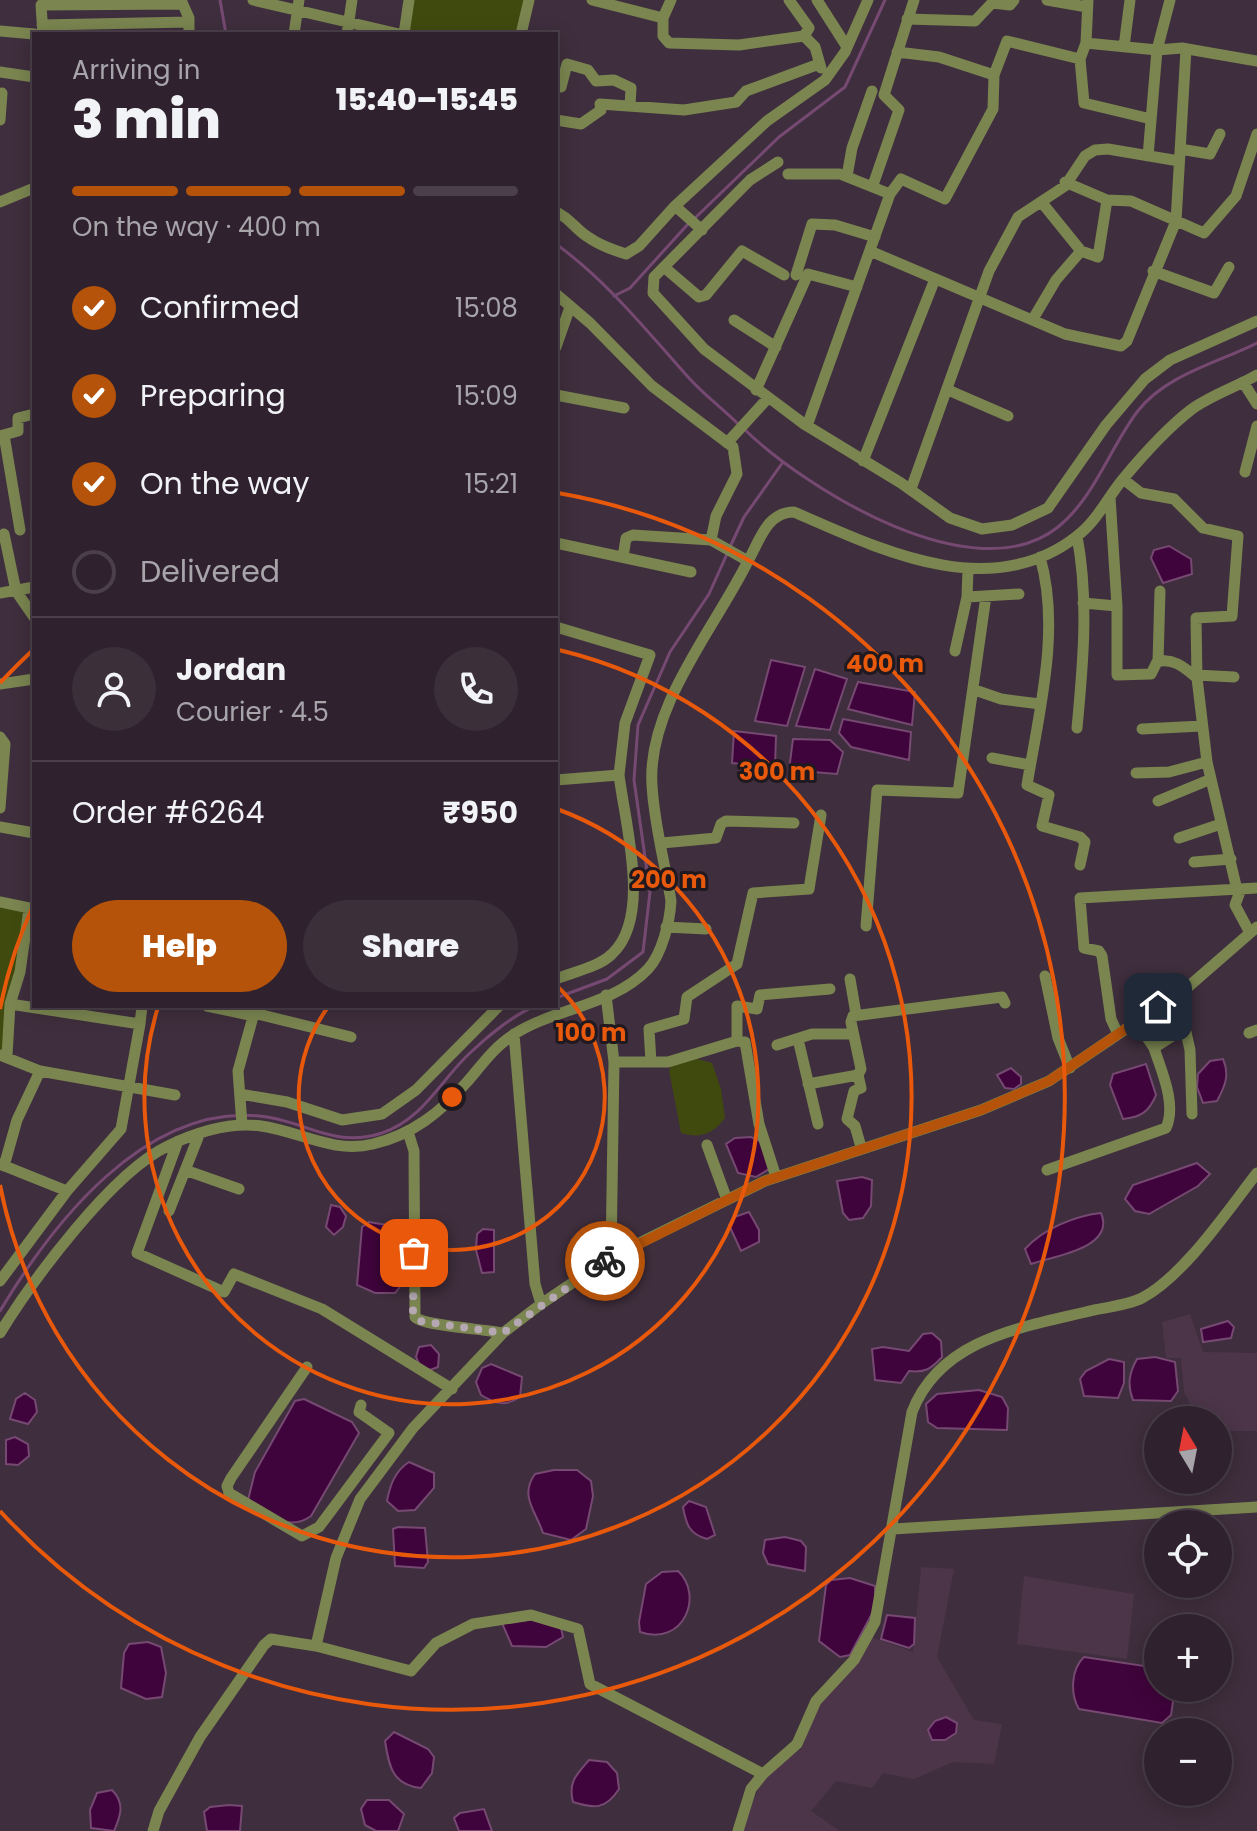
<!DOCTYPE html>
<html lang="en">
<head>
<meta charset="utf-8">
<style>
	:root { --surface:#2f222e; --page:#3b2f3a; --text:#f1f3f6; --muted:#a7a4aa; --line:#4a3f4a; --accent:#b45309 }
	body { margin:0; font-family:Poppins,sans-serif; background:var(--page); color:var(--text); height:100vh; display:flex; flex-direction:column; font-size:30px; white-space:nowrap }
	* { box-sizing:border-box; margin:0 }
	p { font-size:26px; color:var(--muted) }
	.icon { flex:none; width:44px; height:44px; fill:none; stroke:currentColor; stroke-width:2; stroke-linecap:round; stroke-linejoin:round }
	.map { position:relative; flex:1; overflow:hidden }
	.drawer { position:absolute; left:32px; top:32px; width:526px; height:976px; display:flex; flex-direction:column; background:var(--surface); border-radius:0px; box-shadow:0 4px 20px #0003,0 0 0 2px var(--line) }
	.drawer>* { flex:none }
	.needle { width:52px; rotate:350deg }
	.buttons { position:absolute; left:1144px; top:1406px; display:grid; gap:16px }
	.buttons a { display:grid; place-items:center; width:88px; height:88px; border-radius:50%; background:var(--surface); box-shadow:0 4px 20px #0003,0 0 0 2px var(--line); font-size:40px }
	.pin { position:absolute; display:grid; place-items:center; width:68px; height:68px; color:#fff; margin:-34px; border-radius:16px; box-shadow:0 4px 12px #0006 }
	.courier { position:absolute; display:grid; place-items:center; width:80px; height:80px; margin:-40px; border:6px solid #b45309; border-radius:50%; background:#fff; color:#222; box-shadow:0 2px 10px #0007 }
	.headline em { font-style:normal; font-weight:800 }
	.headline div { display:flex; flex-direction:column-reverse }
	.headline { display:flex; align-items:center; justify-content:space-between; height:136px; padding:0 40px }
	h1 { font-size:52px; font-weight:800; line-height:60px }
	.bar { display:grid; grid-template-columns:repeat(4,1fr); gap:12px 8px; align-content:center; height:96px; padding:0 40px }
	.bar i { height:10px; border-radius:6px; background:var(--line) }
	.bar .current { background:var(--accent) }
	.bar p { grid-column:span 4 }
	.line { display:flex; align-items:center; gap:20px; padding:0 40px; border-top:2px solid var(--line) }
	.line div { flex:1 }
	.round { display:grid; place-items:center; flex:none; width:84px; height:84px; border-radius:42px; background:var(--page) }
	ol { padding:0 40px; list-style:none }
	li { display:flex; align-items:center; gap:24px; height:88px }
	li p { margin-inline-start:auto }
	li .icon { padding:8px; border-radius:50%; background:var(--accent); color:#fff; stroke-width:4 }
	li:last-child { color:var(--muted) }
	li i { width:44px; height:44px; border:4px solid var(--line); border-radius:50% }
	.button { display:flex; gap:16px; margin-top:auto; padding:16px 40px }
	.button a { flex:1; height:92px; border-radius:48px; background:var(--accent); color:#fff; font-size:32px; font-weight:800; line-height:92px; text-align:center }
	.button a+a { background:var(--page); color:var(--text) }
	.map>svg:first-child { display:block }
	.built { fill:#4c3549 }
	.green { fill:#414a0e }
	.water { fill:#3f043b; stroke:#764972; stroke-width:2 }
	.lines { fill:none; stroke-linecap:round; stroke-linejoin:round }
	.stream { stroke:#764972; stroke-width:3 }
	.minor { stroke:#7a8550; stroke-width:11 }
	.done { stroke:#b5a8b3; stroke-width:8; stroke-dasharray:0 14.4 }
	.route { stroke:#b45309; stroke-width:10 }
	.ring { fill:none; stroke:#e8590c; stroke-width:4 }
	.centre { fill:#e8590c; stroke:#211920; stroke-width:4 }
	.ring-label { font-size:24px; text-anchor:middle; font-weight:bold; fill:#e8590c; stroke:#211920; stroke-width:6; stroke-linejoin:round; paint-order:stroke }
</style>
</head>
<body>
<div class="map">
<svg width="1257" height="1831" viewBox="0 0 1257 1831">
	<rect width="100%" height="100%" fill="#3f2e3d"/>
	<path class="built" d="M1190 1314 1203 1352 1257 1353V1431H1221L1218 1430V1420H1199L1184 1392 1181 1358H1166L1162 1322Z
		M921 1567 954 1569 937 1657 974 1720 1002 1724 994 1764 953 1762 914 1779 883 1773 872 1788 836 1781 811 1811 840 1831H741L764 1776 802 1748 818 1704 865 1635 913 1652Z
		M1024 1576 1134 1594 1127 1659 1017 1644Z"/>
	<path class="green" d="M411 0H531L526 34H405Z
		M0 906 24 911 5 1053 0 1052Z
		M698 1059 712 1063 721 1089 725 1118C713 1134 700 1139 681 1133L669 1070 673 1064Z"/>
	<path class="water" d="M1169 546 1191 559 1192 574 1163 583 1151 558 1154 550Z
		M771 660 805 667 787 726 755 721Z
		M815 669 847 679 830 730 796 726Z
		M858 682 915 692 912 725 848 709Z
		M843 719 911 732 909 760 851 747 839 733Z
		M734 731 776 736 775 767 732 763Z
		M793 739 830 740 843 752 837 774 789 770Z
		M1223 1059C1230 1075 1225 1086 1217 1101L1203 1103 1197 1087 1198 1074 1210 1061Z
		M1146 1064 1156 1095C1149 1112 1141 1117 1123 1119L1110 1085 1113 1074Z
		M1011 1068 1021 1077V1084L1014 1089 1005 1088 997 1075Z
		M751 1137 762 1142 769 1169 756 1177 738 1173 726 1144 735 1138Z
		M1197 1163 1210 1174 1198 1186 1149 1214 1135 1211 1125 1199 1133 1185Z
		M862 1177 872 1180 871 1206 863 1218 849 1220 843 1213 837 1181Z
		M331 1205 340 1207 346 1216 343 1227 334 1235 326 1227Z
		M749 1212 759 1230V1242L741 1251 729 1225 734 1217Z
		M1101 1213C1116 1248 1054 1256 1031 1264L1025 1249C1043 1229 1074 1216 1101 1213Z
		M369 1222 398 1227C409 1244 410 1278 395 1293H375L357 1285 362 1227Z
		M483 1229 494 1230V1272L482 1273 476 1250 477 1234Z
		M1228 1321 1234 1327 1231 1338 1203 1342 1201 1329Z
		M932 1333 941 1341 942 1357C931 1369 925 1373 909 1371L901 1383 875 1380 872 1349 883 1347 909 1351 923 1334Z
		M431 1345 439 1354 438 1367 430 1370 420 1366 416 1357 419 1347Z
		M1155 1357 1175 1362 1178 1391 1171 1401 1133 1400C1127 1385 1129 1373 1137 1359Z
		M1109 1359 1124 1362V1383L1118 1398 1084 1396 1080 1379 1086 1371Z
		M491 1364 522 1377 520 1397C505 1407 496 1404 481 1395L476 1382 482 1368Z
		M979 1390 1002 1397 1008 1408 1007 1430 937 1428 928 1422 926 1404 937 1394Z
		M25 1393 35 1400 37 1412 28 1424 10 1419 16 1399Z
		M304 1399 352 1422 359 1433 311 1516C289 1532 269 1515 247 1504L255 1472 295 1401Z
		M15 1437 28 1444 29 1456 18 1465 6 1464V1440Z
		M409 1462 434 1473V1488L415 1510 398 1511 387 1501C390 1485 395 1471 409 1462Z
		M554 1470H577L591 1481 593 1496 586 1529 571 1540 543 1533C536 1511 519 1496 535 1474Z
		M689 1501 706 1507 715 1535 707 1539C689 1534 686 1524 683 1507Z
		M398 1527 425 1528 428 1562 424 1568 395 1566 393 1529Z
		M785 1537 801 1541 806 1547 805 1571 768 1564 763 1553 765 1540Z
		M678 1571C704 1595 684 1647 640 1632L639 1622 646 1584 662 1572Z
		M850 1578 875 1586V1608L850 1655 840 1657 819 1641 826 1585 831 1580Z
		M887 1615 915 1618 914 1644 909 1648 881 1639Z
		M535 1619 561 1628 563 1637 546 1647 512 1646 502 1623Z
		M148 1642 161 1647 166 1673 162 1697 146 1699 121 1688 124 1653 129 1644Z
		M1084 1657 1158 1668V1688H1175L1171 1715 1162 1723 1079 1709C1070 1694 1071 1669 1084 1657Z
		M946 1717 957 1723 956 1733 945 1740H932L928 1730 935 1721Z
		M394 1732 428 1749 434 1757 432 1773 421 1788C392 1785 389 1766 385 1741Z
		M589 1760 607 1762 617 1773 619 1789C606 1809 595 1809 573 1802 568 1782 576 1775 589 1760Z
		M112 1790C125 1803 121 1815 114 1831L91 1828 90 1810 97 1793Z
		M367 1800H389L404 1814 398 1831H376L365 1825 361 1809Z
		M229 1805 242 1806 240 1831H207L204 1812 210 1807Z
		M484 1809 492 1831H459L454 1818 460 1813Z"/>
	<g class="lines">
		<path class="stream" d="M220 0 226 34
			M694 219 779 137 845 87 885 0
			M556 244C607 281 646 330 688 377 703 394 722 408 738 424
			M614 296 630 288 688 224
			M744 429C806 489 974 594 1058 527 1094 498 1110 448 1137 412 1165 375 1217 363 1257 343
			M730 547 744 517 783 462
			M556 998 607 979 643 952 650 892 634 780 638 725 670 652 709 594 727 554
			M0 1311C52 1224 144 1105 259 1116 305 1120 333 1149 382 1133 424 1119 441 1079 471 1052 488 1036 514 1015 535 1006"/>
		<path class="minor" d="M181 0 189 18V34
			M253 0 399 34
			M592 0 663 18
			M671 0 663 18V36L669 43 739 45 804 36
			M789 0 809 28 804 36 815 47 821 68
			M817 0 847 47
			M1047 0 1087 7
			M1170 0 1157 50 1182 48 1257 61
			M907 19 975 21 992 3 1010 5 1014 0
			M42 25 189 22
			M0 31 34 34
			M43 34 41 5 182 4
			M294 34 299 0
			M347 34 352 0
			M404 34 409 0
			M521 34 529 0
			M1086 43 1157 50 1148 156
			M1124 47 1130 0
			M897 52 939 57 994 75
			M1080 59 1084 103 1151 119
			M0 72 34 77
			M561 87 567 64 588 70 596 81 614 80 631 88 630 106
			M0 120 2 93
			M556 120 581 124 601 110 600 104 684 110 736 102 746 91 819 64
			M1180 149 1210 154 1220 134
			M778 162 750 180 654 277 653 293 704 349 804 424 901 483 950 518 982 529 1012 525 1048 508 1106 425 1145 379 1170 360 1257 321
			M788 174H840L890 194 807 426
			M847 176 852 148 872 91
			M1065 182 1107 200 1131 201 1204 233 1236 196 1257 134
			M873 185 899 110 884 95 914 0
			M890 194 901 179 945 199 993 109 994 75 1007 41 1080 59 1086 43 1088 0
			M0 202 34 188
			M675 206 702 230
			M556 212C570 218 576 230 588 237 599 245 613 250 626 254L639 246 675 206 767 121 825 80 845 52 868 0
			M870 251 1065 334 1121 346 1127 341 1176 221 1186 49
			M1081 251 1098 257 1107 200
			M664 267 699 297 706 295 742 251 784 275
			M1153 271 1214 293 1229 267
			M796 275 812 224 835 225 875 237
			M556 294 590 323 652 386 733 447 737 474 716 516 711 540 748 561C760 540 767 512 794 512 881 550 991 604 1077 536 1097 521 1108 497 1123 479 1143 455 1167 428 1192 409 1212 395 1236 387 1257 375
			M1033 319 1056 280 1081 251 1043 204
			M734 320 776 347
			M556 347 570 307
			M1243 382 1257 404
			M756 390 808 274 857 287
			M948 390 1008 416
			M556 395 624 408
			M4 435 20 530
			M0 436 18 431V418L34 414
			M727 443 768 398
			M863 461 935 279
			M1245 472 1257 426
			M1123 479 1141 493 1174 499 1203 528 1238 536 1232 616 1196 618 1197 678
			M911 489 989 271 1018 217 1065 186 1085 156 1095 150 1108 149 1179 161
			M1110 497 1117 606
			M4 534 16 591 34 617
			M556 543 691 572
			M623 557 626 538 633 535 711 540
			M1040 557C1061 629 1039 712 1027 785L1049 795 1042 826 1080 837 1085 842 1080 865
			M968 569 967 597 1019 594
			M0 593 34 587
			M1083 603 1117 606V675L1151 674 1157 662C1173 657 1185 668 1197 678L1207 762 1237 890
			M556 627 650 655 625 723 619 775 556 780
			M955 651 967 597
			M1158 662 1160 591
			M1197 675 1234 677
			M0 684 34 679
			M975 690 1001 699 1040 704
			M1077 728C1083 665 1089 599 1077 536
			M1142 729 1202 726
			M0 737 5 744 0 808
			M992 758 1030 765
			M1136 773 1169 772 1207 762
			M1158 801 1211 779
			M0 827 34 833
			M1179 838 1221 824
			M662 843 716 838 721 824 726 821 794 823
			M1194 862 1231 859
			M1241 889 1235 905 1250 933
			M0 902 34 909
			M866 926 877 790 958 793 986 596
			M666 927 706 929
			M1045 976 1058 1038 1070 1068
			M556 979C573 972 599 967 612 954 652 917 625 824 619 775
			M850 979 856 1014
			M606 995 614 1062 611 1257
			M10 1004 140 1024 142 1006
			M207 1006 254 1016
			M254 1013 351 1037
			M1136 1021 1154 1048
			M1185 1028 1190 1050 1192 1114
			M1249 1033 1257 1030
			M514 1034 535 1284 541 1304
			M1118 1034 1111 1019 1102 956 1099 951 1084 948 1080 898 1257 888
			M798 1039 818 1124
			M737 1041V1006L757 1009 760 995 830 989
			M777 1045 812 1034H853
			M0 1055 40 1071 175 1095
			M7 1056 10 1004 20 972 29 909
			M614 1062H668L737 1041 745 1042 759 1124 776 1177
			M651 1062 649 1029 684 1019 687 997 737 964 753 893 809 889 821 815
			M808 1084 858 1075
			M240 1094 287 1102 342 1120 382 1114 416 1090 499 1006
			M242 1125 238 1071 256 1006
			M408 1132 414 1151 415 1317C424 1326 485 1329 503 1333
			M178 1141 137 1253 224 1292 234 1274 322 1309 452 1389
			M707 1145 727 1200
			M861 1147 855 1126 847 1119 854 1091 861 1088 858 1075 861 1069 851 1022 853 1016 1002 997 1005 1003
			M0 1164 67 1191
			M4 1166 17 1120 40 1071
			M185 1170 239 1189
			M1047 1170 1166 1128C1177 1104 1161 1070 1154 1048L1185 1028 1181 992
			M169 1211 199 1135
			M0 1281 67 1191 121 1129 140 1024
			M0 1333C32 1281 112 1172 168 1146 195 1133 230 1122 261 1126 299 1131 333 1154 373 1144 412 1135 441 1112 467 1082 481 1066 494 1047 513 1035 554 1008 613 1006 648 969 662 954 670 921 671 901 665 863 654 824 652 785 647 707 715 628 748 561
			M307 1367 231 1478 227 1486 229 1493 302 1536 319 1527 389 1433 359 1412 361 1405
			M893 1529 1257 1507
			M316 1646 411 1671 436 1643 473 1624 531 1615 578 1629 590 1684 763 1774
			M153 1831 159 1811 200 1737 264 1645 271 1639 316 1646 336 1558 360 1499 413 1428 503 1333 541 1304 611 1257 765 1181 981 1110 1049 1081 1188 987 1257 927
			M738 1831 751 1789 763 1774 797 1744 816 1701 854 1660 875 1622 912 1412C941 1337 1025 1327 1094 1310 1109 1307 1128 1305 1142 1298 1184 1276 1228 1210 1257 1173"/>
	</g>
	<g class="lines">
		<path class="done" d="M414 1253 413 1311 419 1321 503 1333 605 1261"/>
		<path class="route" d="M605 1261 765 1181 981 1110 1049 1081 1158 1007"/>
	</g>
	<g class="ring">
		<path d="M556 985A153 153 0 1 1 328 1007"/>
		<path d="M557 809A307 307 0 1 1 158 1007"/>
		<path d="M0 1009A460 460 0 0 1 33 906M559 650A460 460 0 1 1 0 1185"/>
		<path d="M0 683A613 613 0 0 1 34 649M558 493A613 613 0 1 1 0 1511"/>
	</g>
	<circle cx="452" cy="1097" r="12" class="centre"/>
	<g class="ring-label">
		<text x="885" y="672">400 m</text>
		<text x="777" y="780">300 m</text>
		<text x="669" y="888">200 m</text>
		<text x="591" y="1041">100 m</text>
	</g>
</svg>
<div class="buttons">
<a><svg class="needle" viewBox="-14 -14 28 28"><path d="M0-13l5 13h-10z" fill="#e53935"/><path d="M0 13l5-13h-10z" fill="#a7a4aa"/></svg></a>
<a><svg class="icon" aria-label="locate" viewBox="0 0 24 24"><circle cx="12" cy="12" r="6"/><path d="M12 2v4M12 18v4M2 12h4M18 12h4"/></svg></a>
<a>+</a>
<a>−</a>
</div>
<div class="pin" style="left:414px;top:1253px;background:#ea580c"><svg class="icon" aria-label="bag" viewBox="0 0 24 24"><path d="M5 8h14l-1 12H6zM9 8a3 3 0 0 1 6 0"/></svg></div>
<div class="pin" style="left:1158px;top:1007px;background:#1f2937"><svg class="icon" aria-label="home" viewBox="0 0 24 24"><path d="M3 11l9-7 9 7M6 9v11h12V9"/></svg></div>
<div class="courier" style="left:605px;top:1261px"><svg class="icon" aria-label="bike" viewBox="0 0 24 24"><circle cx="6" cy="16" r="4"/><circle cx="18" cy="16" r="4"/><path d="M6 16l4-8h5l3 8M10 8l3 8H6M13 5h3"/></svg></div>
<section class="drawer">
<div class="headline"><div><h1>3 min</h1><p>Arriving in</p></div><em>15:40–15:45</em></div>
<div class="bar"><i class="current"></i><i class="current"></i><i class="current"></i><i></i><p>On the way · 400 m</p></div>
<ol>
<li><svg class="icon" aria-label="check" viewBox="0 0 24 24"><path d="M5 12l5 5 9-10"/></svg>Confirmed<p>15:08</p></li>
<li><svg class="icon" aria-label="check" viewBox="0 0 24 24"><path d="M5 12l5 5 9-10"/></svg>Preparing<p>15:09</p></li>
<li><svg class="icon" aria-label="check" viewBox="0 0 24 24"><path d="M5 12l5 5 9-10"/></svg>On the way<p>15:21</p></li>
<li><i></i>Delivered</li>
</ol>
<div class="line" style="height:144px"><a class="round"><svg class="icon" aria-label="person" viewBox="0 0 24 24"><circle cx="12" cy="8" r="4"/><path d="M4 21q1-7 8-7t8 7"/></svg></a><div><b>Jordan</b><p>Courier · 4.5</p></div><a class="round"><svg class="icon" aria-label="phone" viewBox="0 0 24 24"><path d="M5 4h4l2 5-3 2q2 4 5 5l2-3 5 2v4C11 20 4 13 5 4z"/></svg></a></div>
<div class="line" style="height:104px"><div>Order #6264</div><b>₹950</b></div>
<div class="button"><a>Help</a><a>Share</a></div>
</section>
</div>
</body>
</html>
